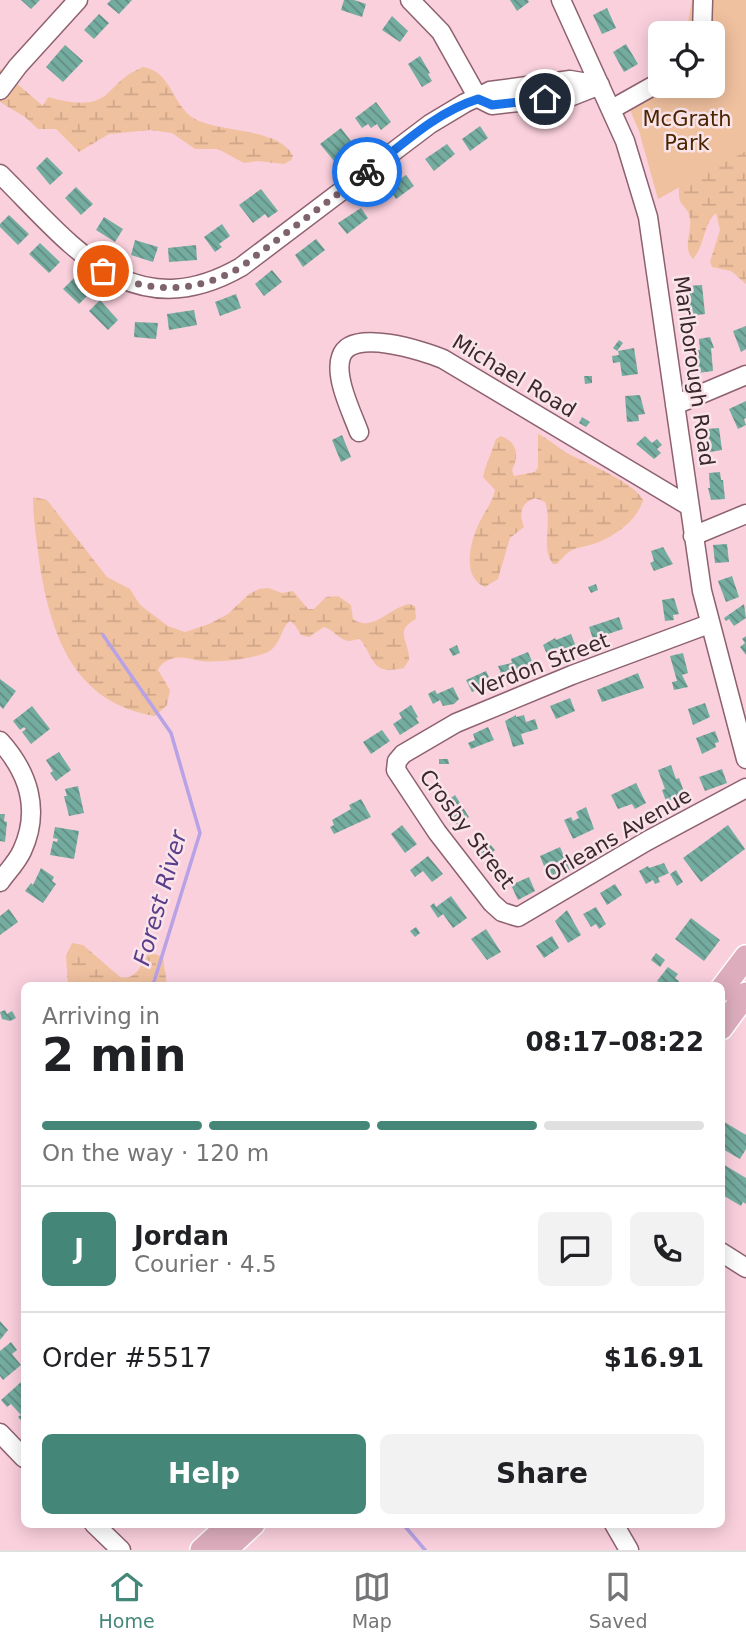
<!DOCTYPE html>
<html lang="en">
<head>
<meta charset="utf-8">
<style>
	:root { --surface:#fff; --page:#f2f2f2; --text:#202124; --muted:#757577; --line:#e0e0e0; --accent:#448779 }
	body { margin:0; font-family:"DejaVu Sans",sans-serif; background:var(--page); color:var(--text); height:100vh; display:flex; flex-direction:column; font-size:26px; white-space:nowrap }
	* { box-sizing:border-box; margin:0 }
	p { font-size:23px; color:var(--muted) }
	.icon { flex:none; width:38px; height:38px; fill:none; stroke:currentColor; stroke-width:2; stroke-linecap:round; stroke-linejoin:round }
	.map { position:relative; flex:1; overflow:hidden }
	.drawer { position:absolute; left:21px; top:982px; width:704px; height:546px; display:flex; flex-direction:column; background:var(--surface); border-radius:10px; box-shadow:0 4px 18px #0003 }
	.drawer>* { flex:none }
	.fabs { position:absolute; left:648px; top:21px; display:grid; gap:14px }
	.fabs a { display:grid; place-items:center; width:77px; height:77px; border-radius:10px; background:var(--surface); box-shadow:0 4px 18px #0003; font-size:35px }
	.pin { position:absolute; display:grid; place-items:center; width:60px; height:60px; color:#fff; margin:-30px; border:4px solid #fff; border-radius:50%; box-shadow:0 2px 7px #0007 }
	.courier { position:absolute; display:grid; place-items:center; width:70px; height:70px; margin:-35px; border:5px solid #1a73e8; border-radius:50%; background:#fff; color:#222; box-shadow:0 2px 9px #0007 }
	.overview em { font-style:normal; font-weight:800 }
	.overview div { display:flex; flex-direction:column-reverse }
	.overview { display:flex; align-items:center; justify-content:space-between; height:119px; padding:0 21px }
	h1 { font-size:46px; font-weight:800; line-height:52px }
	.bar { display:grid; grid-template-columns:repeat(4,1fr); gap:10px 7px; align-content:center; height:84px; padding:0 21px }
	.bar i { height:9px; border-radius:5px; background:var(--line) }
	.bar .selected { background:var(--accent) }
	.bar p { grid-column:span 4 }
	.line { display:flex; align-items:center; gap:18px; padding:0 21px; border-top:2px solid var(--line) }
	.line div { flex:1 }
	.round { display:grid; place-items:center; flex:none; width:74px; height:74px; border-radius:10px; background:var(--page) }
	.primary-button { display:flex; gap:14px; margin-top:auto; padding:14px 21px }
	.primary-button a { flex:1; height:80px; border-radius:10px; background:var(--accent); color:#fff; font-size:28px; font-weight:800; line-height:80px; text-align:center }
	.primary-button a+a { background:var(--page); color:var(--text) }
	.menu { display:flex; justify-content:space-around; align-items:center; height:98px; border-top:2px solid var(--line); background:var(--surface); font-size:19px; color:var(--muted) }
	.menu a { display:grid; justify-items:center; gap:4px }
	.menu .selected { color:var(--accent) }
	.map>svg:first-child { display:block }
	.wetland { fill:url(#wetland-marsh) }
	.green { fill:#f0c19f }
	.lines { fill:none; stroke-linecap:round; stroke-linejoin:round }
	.stream { stroke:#b7a2e5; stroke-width:3.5 }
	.building { fill:url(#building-back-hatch) }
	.minor-casing { stroke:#8e6170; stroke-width:21 }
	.major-casing { stroke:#fff; stroke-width:26 }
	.minor { stroke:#fff; stroke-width:18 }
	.major { stroke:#ddadbe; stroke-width:23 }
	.done { stroke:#7e636b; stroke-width:7; stroke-dasharray:0 12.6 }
	.route { stroke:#1a73e8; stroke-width:9 }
	.labels { text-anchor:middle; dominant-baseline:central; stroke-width:5; stroke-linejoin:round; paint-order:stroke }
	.park-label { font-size:21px; fill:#4c2500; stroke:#f9e4ea }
	.street-label { font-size:21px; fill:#3b282e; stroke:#f9e4ea }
	.water-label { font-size:23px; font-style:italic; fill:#5b3d8c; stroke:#f9e4ea }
</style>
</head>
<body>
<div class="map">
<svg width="746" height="1550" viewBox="0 0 746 1550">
	<defs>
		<pattern id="wetland-marsh" width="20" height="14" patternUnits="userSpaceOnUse" patternTransform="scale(1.75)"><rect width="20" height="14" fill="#f0c19f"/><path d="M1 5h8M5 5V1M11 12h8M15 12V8" fill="none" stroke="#cfa689"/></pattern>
		<pattern id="building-back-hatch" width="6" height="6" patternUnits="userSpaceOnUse" patternTransform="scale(1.75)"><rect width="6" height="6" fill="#75aca0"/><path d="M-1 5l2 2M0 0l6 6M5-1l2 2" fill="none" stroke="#618c83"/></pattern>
	</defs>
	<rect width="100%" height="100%" fill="#fad0dd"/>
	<path class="wetland" d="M143 67C173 71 172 110 199 121 224 132 280 129 293 156L291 160 284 164 258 161 244 163 218 149H195L172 133 150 130 109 134 79 152 56 129H38L25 117 0 102V69L43 106 48 97C66 102 92 108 107 94 122 80 123 76 143 67Z
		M746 109V284L731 271 712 267 710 262 720 230 716 213C703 224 705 246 693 259 682 248 692 233 690 219 688 202 675 210 680 182Z
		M538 434C549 439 557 447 567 453 586 463 634 482 643 500 637 522 611 539 590 545 583 547 574 548 569 552 564 555 561 560 557 564H553C540 547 553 522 545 502L535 498C520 504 519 513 524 527L510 538 498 579 485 587C460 577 471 539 480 521 485 511 493 501 495 490L483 477 484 472 496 439 501 436C518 443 519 456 512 470L514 476 535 472 538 467Z
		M33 497 47 500 107 577 130 589 140 605 168 626 185 632 209 624 228 614 249 594 259 589 268 588 282 593 293 591 308 609H314L326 597 338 596 351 605 353 619C372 633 389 608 409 604L415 606 416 619C393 631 410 642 409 660L404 668C371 675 376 661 360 639 356 639 352 641 349 641 339 640 333 629 324 627L309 637 301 635 295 625 290 621C280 629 281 645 268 652 253 659 219 663 202 661 193 660 184 656 175 658 167 660 161 663 158 670L170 690 167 705 155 716C75 703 52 638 40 567 37 543 33 521 33 497Z
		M72 943 83 945 120 977C137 981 141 964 149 952L163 957 167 985H68L66 956Z"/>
	<path class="green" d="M692 0H746V151L658 199 639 131 623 93 660 71V86H712V33H686Z"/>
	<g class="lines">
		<path class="stream" d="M103 635 171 733 200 833 153 985
			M403 1524 425 1550"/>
	</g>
	<path class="building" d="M21 0H40L31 9Z
		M111 0H132L119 14 107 4Z
		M344 0H354L366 4 362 17 341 10Z
		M510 0H528L529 2 517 11Z
		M607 8 616 28 602 34 593 15Z
		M99 14 109 23 94 39 84 30Z
		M392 16 408 31 400 42 382 30Z
		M626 44 638 64 624 72 613 52Z
		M65 45 83 61 63 82 46 67Z
		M420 56 430 73 428 74 432 81 422 87 408 64Z
		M376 102 391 122 381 130 377 124 371 128 368 124 362 128 355 118Z
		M480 126 488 138 470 151 462 139Z
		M341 128 357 149 349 156 346 152 334 161 320 144Z
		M447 144 455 154 434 171 425 159Z
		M47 157 63 173 50 185 36 168Z
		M406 175 414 186 396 199 388 187Z
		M76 187 93 204 81 215 65 198Z
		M261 189 278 211 268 218 265 214 253 223 239 205Z
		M361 208 368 218 347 234 338 223Z
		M9 215 29 234 18 245 0 227V224Z
		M104 217 123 229 115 242 96 230Z
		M222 224 230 236 219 244 222 247 215 252 204 237Z
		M316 239 325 250 303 267 295 255Z
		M135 240 158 247 153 262 131 255Z
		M40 243 60 262 49 273 29 254Z
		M196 245 197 260 169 262 168 248Z
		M272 270 282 282 264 296 255 284Z
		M74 278 90 293 79 304 63 289Z
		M702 285 705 314 690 316 687 286Z
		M236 294 241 308 220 316 215 302Z
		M100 300 118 320 108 330 89 311Z
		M194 310 197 325 169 330 167 314Z
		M135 322 158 323 156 339 134 337Z
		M746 326V349L741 352 733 331Z
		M710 337 714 348H711L713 371 698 373 695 350H700L699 339Z
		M619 340 623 343 617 351 613 348Z
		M634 348 638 374 622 376 620 362 613 363 612 356 619 355 618 351Z
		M584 376H592V383L585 384Z
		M640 395 645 414 638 415 639 421 627 422 625 396Z
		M746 401V418L744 419 746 425 738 429 729 409Z
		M582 417 590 422 586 427 579 423Z
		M719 428 722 450 710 452 707 429Z
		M342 435 351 457 341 462 332 440Z
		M645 436 652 443 657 439 662 445 657 449 661 453 654 459 636 444Z
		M720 472 721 480H723L725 499 711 500 708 488H710L709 473Z
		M727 544 729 562 715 563 713 545Z
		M663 547 673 564 654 571 650 563 654 561 651 551Z
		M732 576 739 597 726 602 718 581Z
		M596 584 598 590 591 593 588 587Z
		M674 598 679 614 673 615 674 620 665 621 662 600Z
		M744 604 746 618 734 626 729 619 726 621 724 618Z
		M619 617 623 629 593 639 589 627Z
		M571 634 577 649 550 661 543 645 555 638 556 640Z
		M746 636V655L740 647 745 643 742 639Z
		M457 645 460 653 453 656 449 649Z
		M528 652 534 666 515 673 514 671 503 678 498 666 512 663 511 659Z
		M683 653 688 673 682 675 688 687 674 690 672 682 677 681 670 656Z
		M486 671 489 677 485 679 488 685 472 692 466 680Z
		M638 673 644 688 602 702 597 690Z
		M0 679 16 691 3 709 0 706Z
		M453 687 459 699 454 704 443 706 440 700 433 704 428 694 435 690 437 694Z
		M570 698 575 711 556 719 550 706Z
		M705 703 710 717 693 725 688 709Z
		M411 705 418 717 416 718 419 723 400 735 393 724 402 718 399 713Z
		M32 706 50 729 31 744 22 732 26 729 24 727 20 730 13 721Z
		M516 715V717L524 715 526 722 535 719 538 729 521 734 524 744 513 747 505 721Z
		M488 727 494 740 471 749 468 743 475 740 473 734Z
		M382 730 390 741 371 754 363 742Z
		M715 731 719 742 715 743 716 747 702 754 696 738Z
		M59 752 71 770 56 781 50 773 53 771 46 760Z
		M439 759H448L449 764H439Z
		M671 765 676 779 679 778 686 797 666 801 662 790 665 789 658 770Z
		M722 769 727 783 705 791 699 777Z
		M636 783 646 803 635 809 632 804 618 809 611 795Z
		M78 786 84 813 69 816 64 796H67L65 789Z
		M455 795 469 817 458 826 442 805Z
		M361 799 371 817 334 834 330 827 334 825 332 820 351 809 349 805Z
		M586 807 594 829 573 839 564 820 571 817 573 821 579 818 576 812Z
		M0 814H5L4 821 7 822 5 842 0 841Z
		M402 825 417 844 405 853 391 834Z
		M728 825 745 849 701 882 683 858Z
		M55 827 79 831 74 859 50 855 53 841 57 842 58 839 53 838Z
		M484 837 495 850 485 859 474 845Z
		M560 847 570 870 548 876 540 856Z
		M428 856 443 874 432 882 423 871 415 877 410 870Z
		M664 863 669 873 658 878 660 882 655 884 653 880 646 884 639 871 648 866 649 868Z
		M41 868 54 877 52 881 56 884 43 903 25 891 31 883 33 885Z
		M676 870 683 882 677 886 670 874Z
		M529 877 535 891 518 900 511 885Z
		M615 884 622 895 607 905 600 893Z
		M451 896 467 918 453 928 443 914 438 918 430 906 434 903 436 907Z
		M596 907 606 924 599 929 596 924 591 927 583 914Z
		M9 909 18 922 0 935V916Z
		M567 910 581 935 568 943 555 921Z
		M691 918 720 940 704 961 675 939Z
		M416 927 420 933 415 937 410 931Z
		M486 929 501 952 487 960 471 939Z
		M552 936 559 948 544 958 536 946Z
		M656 953 665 960 660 967 651 960Z
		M668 967 678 974 675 978 679 981 677 985H664L657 981Z
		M5 1010 7 1014 12 1011 16 1018 10 1021 2 1019 0 1012Z
		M721 1120 746 1135V1149L740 1159 721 1148 725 1141 721 1138Z
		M721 1163 746 1178V1204L743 1202 741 1206 721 1194Z
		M0 1321 8 1330 0 1340Z
		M11 1342 17 1350 12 1354 21 1365 3 1380 0 1376V1351Z
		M21 1382 24 1386V1424L18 1417 21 1415 11 1404 7 1407 1 1400Z"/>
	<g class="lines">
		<g class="minor-casing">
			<path id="minor" d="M410 0 441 32 478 98
				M561 0 625 141 648 217 702 591 746 759
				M702 33 703 0
				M0 90 18 66 78 0
				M478 98 492 105 572 96 600 85
				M612 109 660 82
				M0 174C71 244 131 330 241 267L430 124 465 103 490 91 570 80 600 85
				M675 405 746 375
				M359 432C352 413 334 377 341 357 350 327 424 351 443 359L689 506
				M693 536 746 514
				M709 624 572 675 456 723 403 754 397 761 396 770 437 832 492 903 502 912 518 917 647 841 746 788
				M0 741C28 772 41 810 22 851 17 862 7 872 0 882
				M721 1252 746 1268
				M0 1433 24 1458
				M94 1524 121 1550
				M614 1524 629 1550"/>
		</g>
		<g class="major-casing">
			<path id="major" d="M721 990 746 957
				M721 1028 746 994
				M202 1550 230 1524
				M225 1550 253 1524"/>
		</g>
		<use href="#minor" class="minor"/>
		<use href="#major" class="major"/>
	</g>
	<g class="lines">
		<path class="done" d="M103 271C151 294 194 294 241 267L367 172"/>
		<path class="route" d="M367 172C402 145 436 112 478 99L492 105 545 99"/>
	</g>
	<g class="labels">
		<g class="park-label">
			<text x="687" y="119">McGrath<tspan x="687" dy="24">Park</tspan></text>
		</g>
		<g class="street-label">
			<text transform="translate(694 371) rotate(82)">Marlborough Road</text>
			<text transform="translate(514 376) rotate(31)">Michael Road</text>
			<text transform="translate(541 665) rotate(-21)">Verdon Street</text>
			<text transform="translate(467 829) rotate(53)">Crosby Street</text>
			<text transform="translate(618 835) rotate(-30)">Orleans Avenue</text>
		</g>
		<g class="water-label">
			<text transform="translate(160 898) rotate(-74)">Forest River</text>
		</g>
	</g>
</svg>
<div class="fabs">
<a><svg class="icon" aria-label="locate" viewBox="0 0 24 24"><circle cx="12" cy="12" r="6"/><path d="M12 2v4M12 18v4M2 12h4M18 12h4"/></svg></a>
</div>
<div class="pin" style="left:103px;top:271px;background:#ea580c"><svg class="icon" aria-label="bag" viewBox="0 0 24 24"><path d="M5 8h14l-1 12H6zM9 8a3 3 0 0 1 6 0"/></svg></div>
<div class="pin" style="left:545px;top:99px;background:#1f2937"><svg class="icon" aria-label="home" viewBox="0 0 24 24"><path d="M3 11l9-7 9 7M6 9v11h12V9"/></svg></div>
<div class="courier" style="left:367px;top:172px"><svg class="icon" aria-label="bike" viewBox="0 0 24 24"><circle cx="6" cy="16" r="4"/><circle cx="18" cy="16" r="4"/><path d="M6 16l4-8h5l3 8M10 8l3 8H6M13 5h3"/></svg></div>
<section class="drawer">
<div class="overview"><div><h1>2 min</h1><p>Arriving in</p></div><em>08:17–08:22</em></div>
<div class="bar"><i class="selected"></i><i class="selected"></i><i class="selected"></i><i></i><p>On the way · 120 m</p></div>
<div class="line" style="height:126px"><b class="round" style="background:var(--accent);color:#fff">J</b><div><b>Jordan</b><p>Courier · 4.5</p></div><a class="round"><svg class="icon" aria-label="chat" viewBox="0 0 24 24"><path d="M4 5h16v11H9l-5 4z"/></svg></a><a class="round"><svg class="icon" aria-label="phone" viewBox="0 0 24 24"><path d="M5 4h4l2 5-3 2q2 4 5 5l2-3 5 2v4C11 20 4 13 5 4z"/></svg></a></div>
<div class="line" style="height:91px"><div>Order #5517</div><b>$16.91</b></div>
<div class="primary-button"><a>Help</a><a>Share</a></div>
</section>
</div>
<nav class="menu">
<a class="selected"><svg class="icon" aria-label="home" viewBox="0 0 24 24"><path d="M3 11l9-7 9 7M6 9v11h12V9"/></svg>Home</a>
<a><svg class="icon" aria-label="map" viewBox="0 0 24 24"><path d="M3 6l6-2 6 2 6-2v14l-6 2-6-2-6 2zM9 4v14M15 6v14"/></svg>Map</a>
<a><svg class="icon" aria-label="saved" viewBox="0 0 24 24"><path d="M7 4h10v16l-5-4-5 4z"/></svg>Saved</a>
</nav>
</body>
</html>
